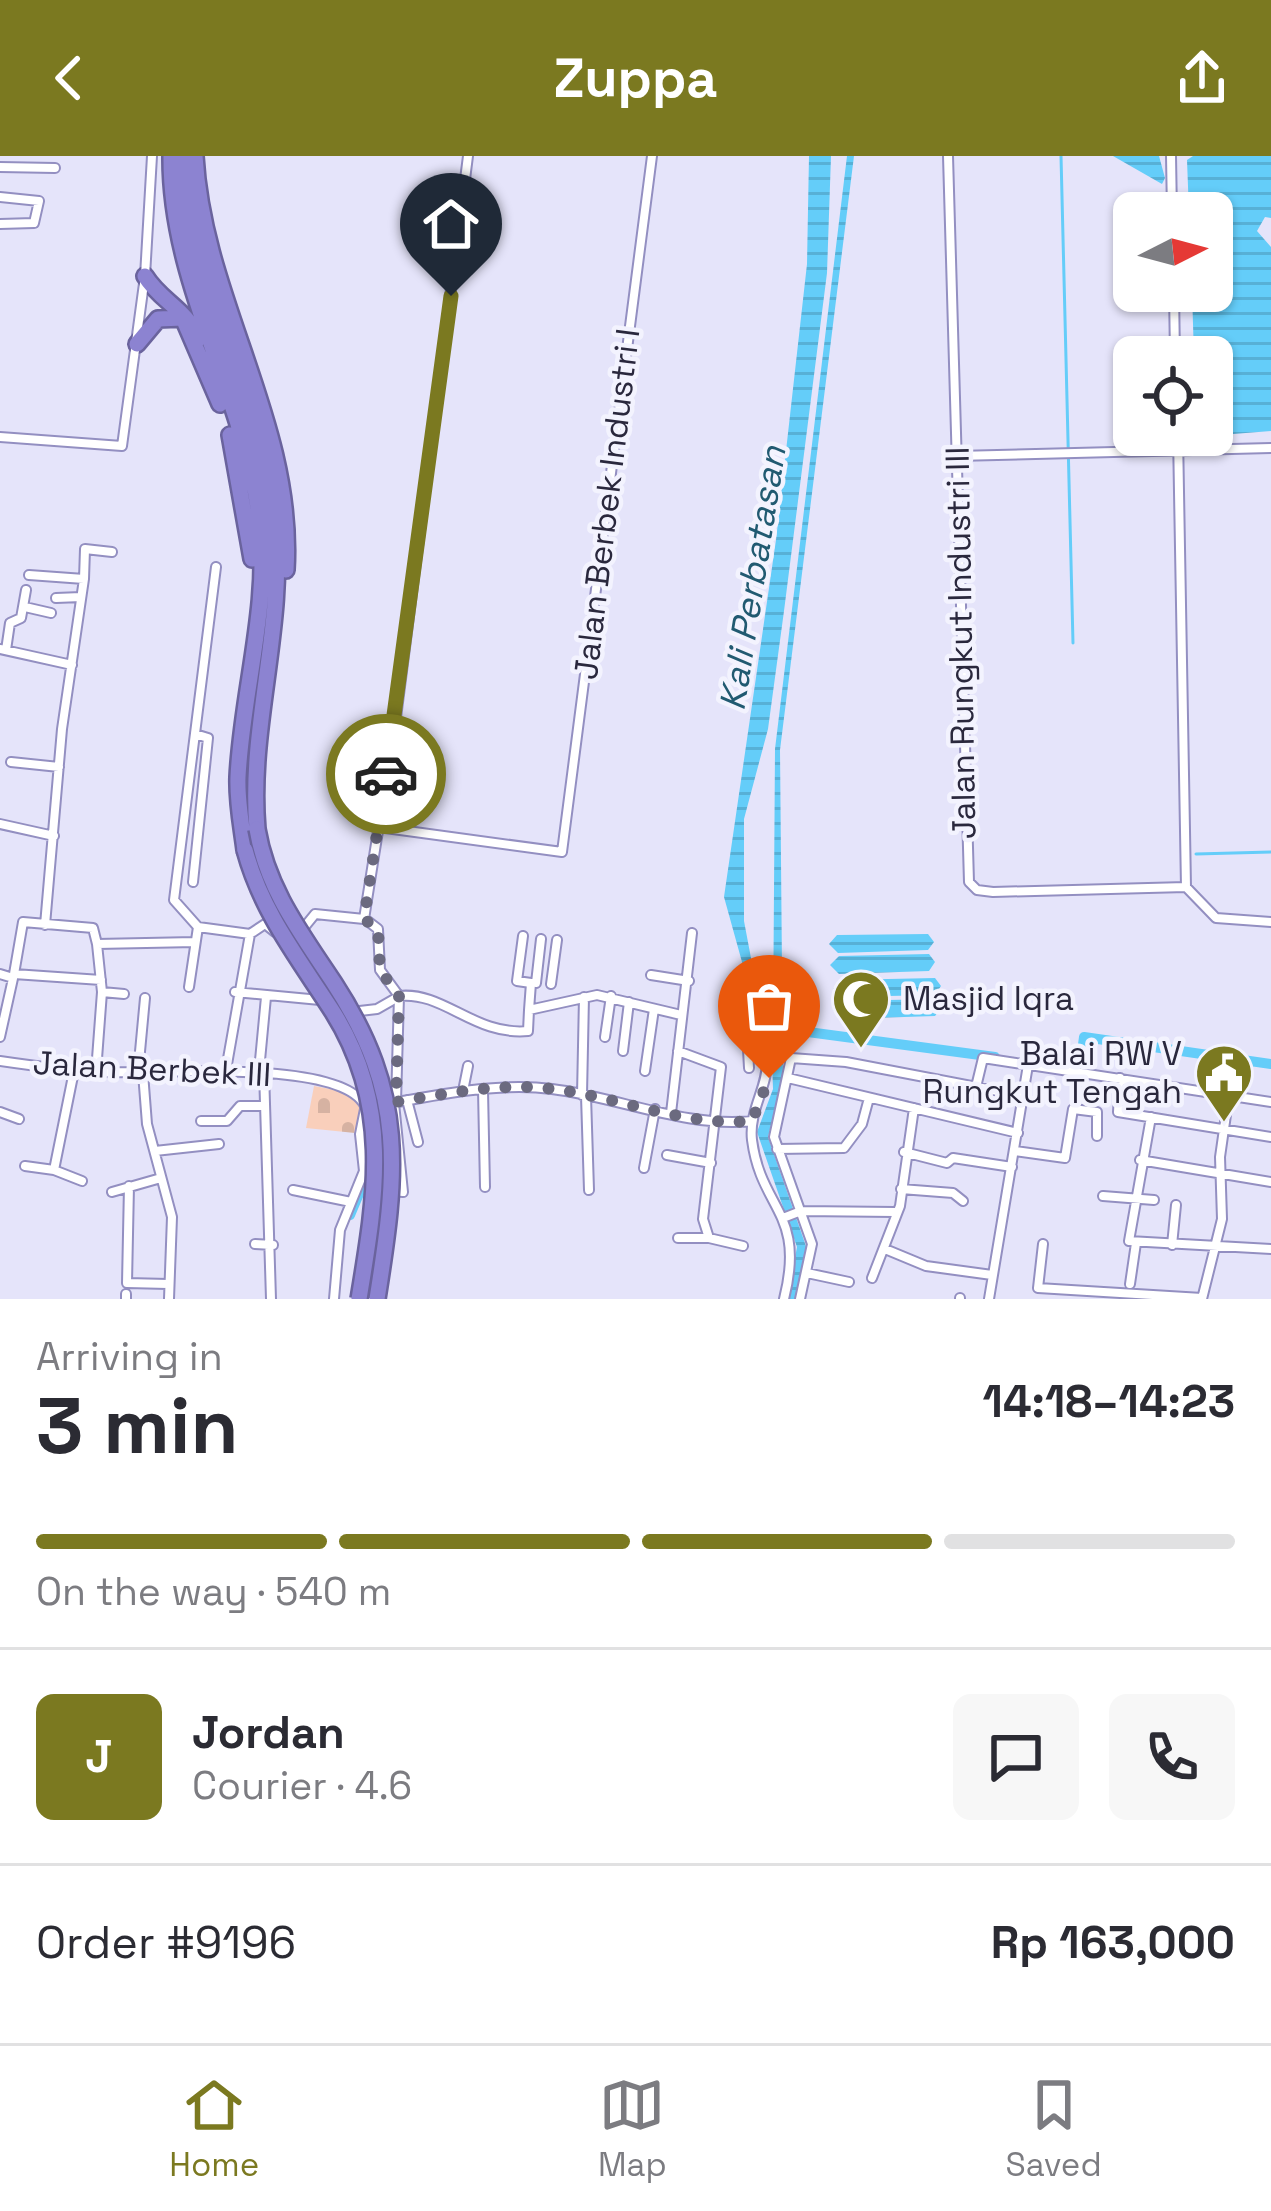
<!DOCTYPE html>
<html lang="en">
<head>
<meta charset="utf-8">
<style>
	:root { --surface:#fff; --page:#f7f7f7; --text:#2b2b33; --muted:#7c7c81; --line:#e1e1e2; --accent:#7b7920 }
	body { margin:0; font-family:"Space Grotesk",sans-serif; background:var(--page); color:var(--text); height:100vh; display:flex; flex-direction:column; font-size:45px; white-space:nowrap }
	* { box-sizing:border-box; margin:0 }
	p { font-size:39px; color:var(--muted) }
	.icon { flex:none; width:66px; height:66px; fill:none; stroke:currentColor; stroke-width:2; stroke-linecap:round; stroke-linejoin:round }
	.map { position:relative; height:1143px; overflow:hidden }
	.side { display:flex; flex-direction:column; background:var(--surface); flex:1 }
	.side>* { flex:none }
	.needle { width:78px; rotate:84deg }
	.buttons { position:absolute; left:1113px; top:36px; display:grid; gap:24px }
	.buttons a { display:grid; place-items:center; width:120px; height:120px; border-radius:18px; background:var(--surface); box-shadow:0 3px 9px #0004; font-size:60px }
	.pin { position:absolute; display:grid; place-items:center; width:102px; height:102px; color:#fff; margin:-123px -51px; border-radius:50% 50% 50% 0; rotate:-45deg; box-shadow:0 0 12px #0007 }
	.pin .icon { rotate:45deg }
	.courier { position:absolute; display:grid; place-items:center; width:120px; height:120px; margin:-60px; border:9px solid #7b7920; border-radius:50%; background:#fff; color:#222; box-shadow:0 3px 15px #0007 }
	.headline em { font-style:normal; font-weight:700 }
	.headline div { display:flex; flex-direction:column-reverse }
	.headline { display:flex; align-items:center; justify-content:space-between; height:204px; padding:0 36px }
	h1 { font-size:78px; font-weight:700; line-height:90px }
	.bar { display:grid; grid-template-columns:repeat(4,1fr); gap:18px 12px; align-content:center; height:144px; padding:0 36px }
	.bar i { height:15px; border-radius:9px; background:var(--line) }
	.bar .current { background:var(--accent) }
	.bar p { grid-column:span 4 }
	.line { display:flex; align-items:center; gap:30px; padding:0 36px; border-top:3px solid var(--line) }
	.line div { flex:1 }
	.round { display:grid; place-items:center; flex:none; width:126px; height:126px; border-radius:18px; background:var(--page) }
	header { display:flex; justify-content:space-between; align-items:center; height:156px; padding:0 36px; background:var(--accent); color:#fff; font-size:54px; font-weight:700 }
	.tabs { display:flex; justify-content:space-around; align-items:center; height:168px; border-top:3px solid var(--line); background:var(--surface); font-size:33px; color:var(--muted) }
	.tabs a { display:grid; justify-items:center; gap:6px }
	.tabs .current { color:var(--accent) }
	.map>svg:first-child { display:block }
	.cemetery { fill:url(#cemetery-stones) }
	.water { fill:url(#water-rules) }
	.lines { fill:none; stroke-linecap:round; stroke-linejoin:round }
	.stream { stroke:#64cdf9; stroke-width:3 }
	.river { stroke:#64cdf9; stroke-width:10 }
	.minor-casing { stroke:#938fc1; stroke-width:12 }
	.highway-casing { stroke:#6a639d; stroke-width:20 }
	.minor { stroke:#fff; stroke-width:8 }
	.highway { stroke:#8c83d1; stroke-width:15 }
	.highway-bridge-casing { stroke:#6a639d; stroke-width:20; stroke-linecap:butt }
	.highway-bridge { stroke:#8c83d1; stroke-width:15 }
	.done { stroke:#6b6a7f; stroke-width:12; stroke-dasharray:0 21.6 }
	.route { stroke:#7b7920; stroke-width:15 }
	.labels { text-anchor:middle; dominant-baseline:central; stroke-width:9; stroke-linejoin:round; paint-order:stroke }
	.street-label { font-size:33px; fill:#2a283d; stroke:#f3f3fe }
	.poi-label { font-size:33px; fill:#2a283d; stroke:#f3f3fe; text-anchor:start }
	.water-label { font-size:36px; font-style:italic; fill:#215a71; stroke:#f3f3fe }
</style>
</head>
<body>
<header><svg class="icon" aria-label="back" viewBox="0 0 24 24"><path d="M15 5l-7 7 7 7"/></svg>Zuppa<svg class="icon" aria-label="share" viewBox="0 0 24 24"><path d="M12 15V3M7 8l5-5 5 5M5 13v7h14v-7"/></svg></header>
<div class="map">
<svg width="1271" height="1143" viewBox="0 0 1271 1143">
	<defs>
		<pattern id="cemetery-stones" width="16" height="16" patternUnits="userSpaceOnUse" patternTransform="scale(3)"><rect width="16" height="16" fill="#f9cfbb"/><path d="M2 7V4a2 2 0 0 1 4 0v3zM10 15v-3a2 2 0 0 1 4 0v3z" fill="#d6b2a2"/></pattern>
		<pattern id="water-rules" width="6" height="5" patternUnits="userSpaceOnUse" patternTransform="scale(3)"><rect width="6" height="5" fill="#64cdf9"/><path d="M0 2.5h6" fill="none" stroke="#57b0d6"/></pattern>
	</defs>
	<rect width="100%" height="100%" fill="#e5e4fa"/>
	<path class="cemetery" d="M314 930 347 936 361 951 355 977 306 972Z"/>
	<path class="water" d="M809 0H831L827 117 784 455 768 573 744 663V765L764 871 773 873 775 593 847 0H854L780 594 783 922 768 981 807 1093 797 1143H787L797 1091 757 976 773 933 772 904 748 869 742 806 724 741 776 384 807 108Z
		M1113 0H1159L1165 22 1162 28Z
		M1193 0H1271V62L1265 61 1257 75 1271 91V275L1208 280 1207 279H1212V201H1194L1192 135H1212V57H1189L1187 4Z
		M928 778 934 786 928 794 838 797 829 788 837 779Z
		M929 798 935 806 929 815 839 818 830 809 839 800Z
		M935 822 941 830 935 839 842 841 833 833 841 824Z
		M935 843 941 852 935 860 842 863 833 854 841 845Z"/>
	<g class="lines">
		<path class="stream" d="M1061 0 1073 487
			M1196 698 1271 696"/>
		<path class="river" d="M778 872 995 901
			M1037 907 1080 912 1084 881 1271 908
			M350 1059 369 1014 367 968"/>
		<g class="minor-casing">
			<path id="minor" d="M948 0 969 726 977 734 993 736 1186 731 1216 762 1271 766
				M1171 0 1172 57
				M0 11 55 12
				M0 41 39 45 34 67 0 68
				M1174 135 1175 201
				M1178 279 1186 731
				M0 281 122 290 145 120 152 0
				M956 300 1271 292
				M29 419 84 423 62 573 45 769
				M84 423 85 393 112 396
				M56 442 81 441
				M25 451 51 457
				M0 493 72 509
				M6 494 10 467 21 462 26 434
				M11 606 59 611
				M0 668 54 680
				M378 671 562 696 652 0
				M193 726 208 582 195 578
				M364 763 396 562 468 0
				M365 763 378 773 380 814 399 840 396 946
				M198 771 174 744 216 411
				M198 771 250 778
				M302 774 315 758 364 763
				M523 780 517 825 531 827 529 854
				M0 818 13 822
				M14 818 23 766 93 772 97 788 195 786
				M651 819 689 825
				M536 827 541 783
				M551 828 557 784
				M189 831 198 771
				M102 836 124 838
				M235 836 320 844
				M399 840C444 835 474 880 528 875L529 854 597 839 681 859
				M351 856 377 853 398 841
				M0 881 14 818 101 824
				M605 881 611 840
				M623 895 629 846
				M678 895 721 911 703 1063 709 1082 743 1090
				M0 905C34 910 68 915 102 916 153 918 341 902 365 950
				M749 912 747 875C791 908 747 941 752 984 761 1054 806 1056 784 1143
				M226 914 250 778 265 768 275 776
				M74 915 54 1014 82 1025
				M259 915 266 841
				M264 915 271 1143
				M645 915 654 853
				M96 916 102 836 97 788
				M138 917 145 842
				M143 917 147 968 172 1061 169 1143
				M788 922 1018 977
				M1120 922 1118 956 1271 981
				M976 931 983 902 1271 946
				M483 934 485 1031
				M463 935 468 910
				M582 939 584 841
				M586 940 589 1034
				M407 944 418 986
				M386 948C440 939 497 926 552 933 618 941 685 972 752 965
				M0 956 19 963
				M671 957 692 777
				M1151 961 1129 1085 1271 1093
				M201 965H227L240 950H264
				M777 993 844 992 862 968 869 942
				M155 995 219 988
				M1015 995 1065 1002 1073 953 1097 956V980
				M904 996 947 1007 953 1002 1012 1011
				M667 999 711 1007
				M1140 1004 1271 1026
				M25 1010 54 1014
				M644 1012 655 953
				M129 1030 127 1127 168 1128
				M901 1033 953 1037 963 1045
				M293 1034 351 1046
				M393 1035 403 1036 394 947
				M112 1036 161 1022
				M1103 1040 1154 1044
				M783 1062 801 1055 895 1056
				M678 1082H709
				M255 1088 273 1089
				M1043 1088 1038 1132 1202 1142
				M1172 1089 1176 1049
				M885 1093 926 1110 992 1119
				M807 1117 849 1126
				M872 1122 900 1050 914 952
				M1130 1128 1136 1087
				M126 1143V1138
				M334 1143 340 1074 364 1015 360 978 365 953
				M800 1143 812 1088 774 981 791 902 846 906 1024 940
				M960 1143V1142
				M989 1143 1028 909
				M1202 1143 1222 1063 1220 1001 1234 903"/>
		</g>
		<g class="highway-casing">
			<path id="highway" d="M171 0C170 129 245 239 260 365 270 451 242 536 238 621 237 646 242 670 245 694
				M185 0C184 128 259 238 274 363 287 467 248 568 257 673
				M195 0C203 145 295 267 286 414
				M145 120C161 146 187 153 198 183
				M137 188 158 163 183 162 220 248
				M230 279 252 403"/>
		</g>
		<use href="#minor" class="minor"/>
		<use href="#highway" class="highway"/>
		<g class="highway-bridge-casing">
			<path id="highway-bridge" d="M257 673C267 733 301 777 334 827 407 939 397 1017 377 1143
				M245 694C262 757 299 803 333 856 392 950 376 1040 359 1143"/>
		</g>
		<use href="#highway-bridge" class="highway-bridge"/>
	</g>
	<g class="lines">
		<path class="done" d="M386 618 364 763 378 773 380 814 399 840 396 946C447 938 500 926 552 933 619 941 685 971 752 965L769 922"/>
		<path class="route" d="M386 618 451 140"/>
	</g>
	<defs>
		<g id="mosque-pin" transform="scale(3)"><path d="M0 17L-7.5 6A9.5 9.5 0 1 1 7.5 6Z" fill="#7b7920" stroke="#f3f3fe"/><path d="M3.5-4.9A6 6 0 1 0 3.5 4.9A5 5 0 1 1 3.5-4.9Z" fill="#fff"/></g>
		<g id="civic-pin" transform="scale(3)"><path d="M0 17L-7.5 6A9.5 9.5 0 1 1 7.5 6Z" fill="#7b7920" stroke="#f3f3fe"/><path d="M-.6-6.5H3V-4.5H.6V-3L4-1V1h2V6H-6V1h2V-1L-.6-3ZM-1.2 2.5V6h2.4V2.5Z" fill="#fff"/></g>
	</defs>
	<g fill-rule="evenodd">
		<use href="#mosque-pin" x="861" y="843"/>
		<use href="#civic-pin" x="1224" y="917"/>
	</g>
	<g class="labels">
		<g class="street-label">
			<text transform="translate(607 348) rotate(-83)">Jalan Berbek Industri I</text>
			<text transform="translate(961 487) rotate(-91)">Jalan Rungkut Industri III</text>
			<text transform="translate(152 913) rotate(3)">Jalan Berbek III</text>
		</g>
		<g class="poi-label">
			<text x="903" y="843">Masjid Iqra</text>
			<text x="1182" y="898" text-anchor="end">Balai RW V<tspan x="1182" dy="38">Rungkut Tengah</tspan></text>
		</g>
		<g class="water-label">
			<text transform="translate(753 422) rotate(-81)">Kali Perbatasan</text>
		</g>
	</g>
</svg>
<div class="buttons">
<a><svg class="needle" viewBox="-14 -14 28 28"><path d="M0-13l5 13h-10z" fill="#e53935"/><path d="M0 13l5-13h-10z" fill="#7c7c81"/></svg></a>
<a><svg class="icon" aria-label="locate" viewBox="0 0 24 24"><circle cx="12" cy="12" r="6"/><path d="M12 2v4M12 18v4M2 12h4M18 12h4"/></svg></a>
</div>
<div class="pin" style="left:769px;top:922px;background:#ea580c"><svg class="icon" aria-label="bag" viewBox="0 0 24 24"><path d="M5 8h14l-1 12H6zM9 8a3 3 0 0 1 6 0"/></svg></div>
<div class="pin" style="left:451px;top:140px;background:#1f2937"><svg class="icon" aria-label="home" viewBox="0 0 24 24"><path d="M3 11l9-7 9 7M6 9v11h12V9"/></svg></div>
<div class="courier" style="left:386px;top:618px"><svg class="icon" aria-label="car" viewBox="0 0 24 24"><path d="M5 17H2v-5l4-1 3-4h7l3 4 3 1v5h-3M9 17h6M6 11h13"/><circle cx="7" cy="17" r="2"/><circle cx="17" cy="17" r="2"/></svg></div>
</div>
<section class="side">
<div class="headline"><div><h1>3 min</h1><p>Arriving in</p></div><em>14:18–14:23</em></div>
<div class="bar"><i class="current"></i><i class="current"></i><i class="current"></i><i></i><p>On the way · 540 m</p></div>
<div class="line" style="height:216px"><b class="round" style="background:var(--accent);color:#fff">J</b><div><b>Jordan</b><p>Courier · 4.6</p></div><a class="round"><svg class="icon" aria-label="chat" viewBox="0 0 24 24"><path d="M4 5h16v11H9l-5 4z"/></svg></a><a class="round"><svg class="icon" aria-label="phone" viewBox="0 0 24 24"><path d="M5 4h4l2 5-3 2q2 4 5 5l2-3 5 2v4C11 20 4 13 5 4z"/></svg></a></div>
<div class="line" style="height:156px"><div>Order #9196</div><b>Rp 163,000</b></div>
</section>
<nav class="tabs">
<a class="current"><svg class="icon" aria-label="home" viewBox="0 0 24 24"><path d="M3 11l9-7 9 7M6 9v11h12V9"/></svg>Home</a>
<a><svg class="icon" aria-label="map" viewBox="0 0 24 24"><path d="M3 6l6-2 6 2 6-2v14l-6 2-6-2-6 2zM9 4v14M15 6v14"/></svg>Map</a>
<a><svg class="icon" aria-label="saved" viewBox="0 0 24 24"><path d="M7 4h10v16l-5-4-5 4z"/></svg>Saved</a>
</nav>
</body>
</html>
